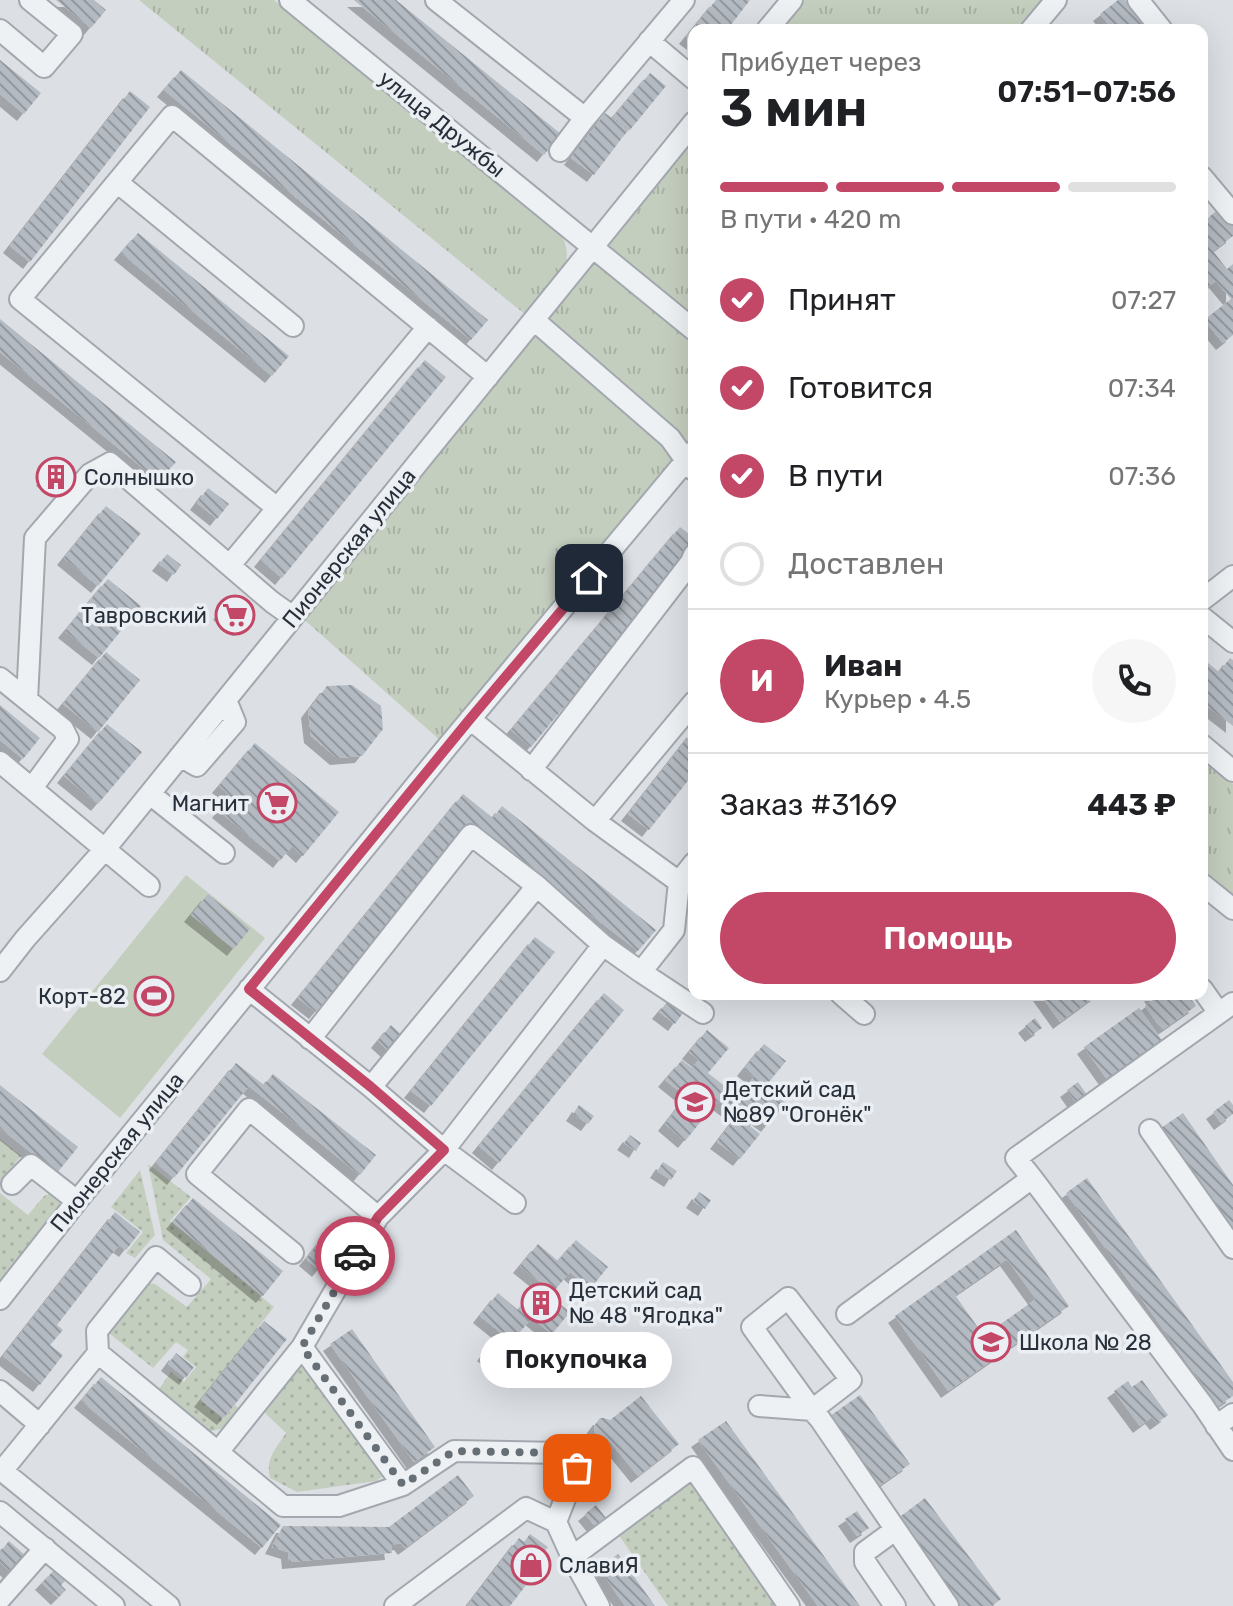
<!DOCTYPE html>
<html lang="ru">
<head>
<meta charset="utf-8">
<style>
	:root { --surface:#fff; --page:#f6f6f6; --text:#202124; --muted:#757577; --line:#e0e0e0; --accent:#c34867 }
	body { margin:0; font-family:Rubik,sans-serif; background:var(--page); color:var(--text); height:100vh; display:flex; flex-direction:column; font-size:30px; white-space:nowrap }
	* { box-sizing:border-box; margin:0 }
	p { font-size:26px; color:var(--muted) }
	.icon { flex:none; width:44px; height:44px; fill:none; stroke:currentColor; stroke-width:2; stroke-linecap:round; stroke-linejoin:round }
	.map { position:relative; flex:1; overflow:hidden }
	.details { position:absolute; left:688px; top:24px; width:520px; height:976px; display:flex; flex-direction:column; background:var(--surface); border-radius:16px; box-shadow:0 8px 32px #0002 }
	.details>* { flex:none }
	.pin { position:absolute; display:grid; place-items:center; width:68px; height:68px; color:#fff; margin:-34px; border-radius:16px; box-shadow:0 4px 12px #0006 }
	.courier { position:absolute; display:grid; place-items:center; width:80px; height:80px; margin:-40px; border:6px solid #c34867; border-radius:50%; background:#fff; color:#222; box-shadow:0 2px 10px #0007 }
	.bubble { position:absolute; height:56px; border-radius:28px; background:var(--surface); box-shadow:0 8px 32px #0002; font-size:26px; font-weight:600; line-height:56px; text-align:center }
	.summary em { font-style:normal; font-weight:600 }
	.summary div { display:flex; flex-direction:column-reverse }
	.summary { display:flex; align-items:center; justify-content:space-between; height:136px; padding:0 32px }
	h1 { font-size:52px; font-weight:600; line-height:60px }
	.bar { display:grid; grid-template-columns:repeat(4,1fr); gap:12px 8px; align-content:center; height:96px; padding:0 32px }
	.bar i { height:10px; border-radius:6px; background:var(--line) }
	.bar .active { background:var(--accent) }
	.bar p { grid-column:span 4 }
	.line { display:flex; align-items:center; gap:20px; padding:0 32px; border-top:2px solid var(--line) }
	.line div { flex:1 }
	.round { display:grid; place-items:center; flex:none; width:84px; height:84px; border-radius:42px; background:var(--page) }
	ol { padding:0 32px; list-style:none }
	li { display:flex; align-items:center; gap:24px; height:88px }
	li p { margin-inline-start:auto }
	li .icon { padding:8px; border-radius:50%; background:var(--accent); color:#fff; stroke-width:4 }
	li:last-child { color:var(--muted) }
	li i { width:44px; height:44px; border:4px solid var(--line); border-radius:50% }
	.cta { display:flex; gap:16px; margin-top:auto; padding:16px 32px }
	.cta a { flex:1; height:92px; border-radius:48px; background:var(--accent); color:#fff; font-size:32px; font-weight:600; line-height:92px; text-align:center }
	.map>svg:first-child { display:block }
	.grass { fill:url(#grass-dots) }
	.park { fill:url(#park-tufts) }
	.pitch { fill:#c4cebe }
	.building { fill:url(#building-back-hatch); fill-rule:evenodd; filter:url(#shadow) }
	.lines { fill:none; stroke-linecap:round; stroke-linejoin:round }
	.minor-casing { stroke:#a2a8ae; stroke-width:24 }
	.minor { stroke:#eef1f4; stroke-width:20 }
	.done { stroke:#666e76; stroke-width:8; stroke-dasharray:0 14.4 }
	.route { stroke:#c34867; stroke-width:10 }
	.labels { text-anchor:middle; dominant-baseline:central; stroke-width:7; stroke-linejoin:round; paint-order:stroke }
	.street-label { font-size:22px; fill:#27303a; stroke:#ebeff3 }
	.poi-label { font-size:22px; fill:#27303a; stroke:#ebeff3; text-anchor:start }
</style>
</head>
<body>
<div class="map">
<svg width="1233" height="1606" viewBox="0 0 1233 1606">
	<defs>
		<pattern id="grass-dots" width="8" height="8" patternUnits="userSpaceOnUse" patternTransform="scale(2)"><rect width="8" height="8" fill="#c4cebe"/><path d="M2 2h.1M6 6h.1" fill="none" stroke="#a8b1a4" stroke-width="1.8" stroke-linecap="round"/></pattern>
		<pattern id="park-tufts" width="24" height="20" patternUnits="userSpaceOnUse" patternTransform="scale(2)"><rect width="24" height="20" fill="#c4cebe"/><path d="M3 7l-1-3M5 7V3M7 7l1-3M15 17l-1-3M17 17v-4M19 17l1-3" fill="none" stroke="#a8b1a4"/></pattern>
		<pattern id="building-back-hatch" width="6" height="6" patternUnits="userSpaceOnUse" patternTransform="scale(2)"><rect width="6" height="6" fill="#b4bac1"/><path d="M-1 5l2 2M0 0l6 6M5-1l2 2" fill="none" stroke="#92989e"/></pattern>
		<filter id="shadow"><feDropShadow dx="-7" dy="7" stdDeviation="0" flood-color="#0004"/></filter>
	</defs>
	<rect width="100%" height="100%" fill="#dce0e5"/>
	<path class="grass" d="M0 1139 21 1156 0 1181Z
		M148 1164 191 1197 170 1221 274 1307 200 1400 223 1419 235 1405 239 1409V1414C230 1424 224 1430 210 1431L159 1389 171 1372 184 1382 196 1367 183 1357 188 1350 176 1342 153 1368 110 1334 108 1329 142 1284 149 1283 155 1284 187 1307 211 1279 163 1240Z
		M140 1170 155 1235 135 1258 126 1253 143 1232 111 1207Z
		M0 1193 28 1215 44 1196 51 1193 62 1201 63 1208 0 1289Z
		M301 1362 386 1474 376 1481 297 1492 270 1478C265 1459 276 1448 286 1433L266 1414 262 1406Z
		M691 1481 782 1606H668L618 1534Z"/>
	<path class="park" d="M139 0H274L563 238C578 270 546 293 527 316Z
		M805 0H1046L1021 30H780Z
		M694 136V321L603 248Z
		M595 261 603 264 694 341V435L442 742 300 616 588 264Z
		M1202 759 1233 784V896L1202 871Z"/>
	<path class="pitch" d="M186 875 265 938 120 1118 42 1054Z"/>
	<path class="building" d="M56 0H94L106 10 91 28Z
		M354 0H396L561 134 544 155Z
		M716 0H750L727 30H694V43L686 37Z
		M1118 0H1125L1149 30H1113L1100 14Z
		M0 60 41 93 24 114 0 94Z
		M181 70 488 320 471 340 164 90Z
		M650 73 666 86 630 130 613 117Z
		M130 91 150 107 30 262 10 246Z
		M605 113 628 130 594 175 571 158Z
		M1220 208 1233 225V236L1213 251 1227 269 1233 264V335L1223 343 1204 320 1231 299 1216 281 1205 289 1202 285V223Z
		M138 233 289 356 272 376 121 253Z
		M0 319 176 462 159 481 0 352Z
		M425 360 446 377 282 578 261 560Z
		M54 465 68 476 57 489 43 479Z
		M208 488 229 504 217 519 197 503Z
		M106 506 141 533 98 586 64 558Z
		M680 527 694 538V550L531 747 511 730Z
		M167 554 181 565 174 575 159 564Z
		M108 579 141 606 99 658 65 631Z
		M229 601 249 617 250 624 247 627 240 629 220 613Z
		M106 652 140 680 98 732 63 704Z
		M1202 658 1219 672 1230 658 1233 660V726L1202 702Z
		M352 685 381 706 383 729 362 756 337 758 311 736 308 711 327 686Z
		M0 705 40 738 23 759 0 740Z
		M107 724 142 752 98 804 64 776Z
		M694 730V773L649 830 628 814Z
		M255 743 339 812 303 856 292 846 280 861 219 811 231 796 219 786Z
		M463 794 493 818 502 806 656 930 638 951 473 824 316 1012 298 998Z
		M208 894 250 929 234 949 191 915Z
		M535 937 555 952 431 1106 411 1091Z
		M604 993 624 1010 499 1163 479 1146Z
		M1040 994H1098L1060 1022Z
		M1151 994H1188L1196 1006 1162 1030 1145 1006 1154 999Z
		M668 1001 683 1013 675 1024 659 1012Z
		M1139 1008 1166 1046 1111 1085 1084 1047Z
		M1035 1018 1042 1028 1032 1035 1025 1026Z
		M391 1025 403 1036 390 1052 378 1041Z
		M707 1030 729 1048 708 1073 727 1088 735 1078 746 1087 754 1077 744 1069 764 1044 786 1061 765 1087 786 1103 768 1125 757 1117 750 1126 760 1134 740 1159 717 1142 737 1116 717 1101 710 1110 700 1102 693 1111 703 1119 685 1141 665 1124 686 1097 665 1080 682 1060 692 1068 699 1060 689 1052Z
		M236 1063 264 1085 273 1074 376 1155 360 1175 249 1086 174 1178 156 1163Z
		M1078 1082 1090 1099 1079 1107 1067 1090Z
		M0 1085 78 1147 57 1173 0 1128Z
		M1229 1100 1233 1105V1114L1221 1123 1213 1112Z
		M579 1105 594 1116 588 1124 573 1114Z
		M1183 1113 1233 1185V1232L1161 1128Z
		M630 1135 641 1143 636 1151 624 1143Z
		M663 1162 677 1171 671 1180 657 1171Z
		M1087 1178 1233 1382V1396L1218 1406 1066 1193Z
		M699 1192 711 1200 705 1209 693 1201Z
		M193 1198 283 1271 263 1296 173 1222Z
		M115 1212 140 1232 126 1250 119 1245 57 1325 63 1330 50 1345 63 1355 40 1385 3 1356Z
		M1016 1230 1069 1306 948 1391 895 1316ZM1007 1259 1036 1299 984 1336 955 1295Z
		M323 1238 336 1249 319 1270 306 1259Z
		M576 1240 608 1267 590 1289 570 1272 550 1296 570 1312 552 1334 532 1318 513 1340 535 1358 516 1380 484 1354 501 1333 480 1316 498 1293 518 1310 541 1283 520 1266 538 1244 558 1261Z
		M264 1321 287 1339 224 1418 201 1400Z
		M352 1329 435 1447 414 1462 330 1344Z
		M176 1353 194 1367 186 1378 168 1364Z
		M101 1377 281 1525 262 1548 81 1401Z
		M1142 1380 1168 1415 1157 1423 1152 1417 1140 1426 1114 1391 1128 1381 1132 1387Z
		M860 1395 910 1464 880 1485 830 1416Z
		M641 1396 679 1444 638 1476 607 1438 599 1437 595 1433 594 1426 600 1418H604L610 1420Z
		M726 1421 860 1606H818L698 1440Z
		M458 1475 474 1496 405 1548 401 1543 391 1545 392 1553 289 1562 288 1552 272 1547 283 1526 389 1527Z
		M925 1498 1001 1599 992 1606H961L897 1519Z
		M596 1505 609 1522 599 1531 585 1514Z
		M857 1511 869 1528 857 1536 845 1519Z
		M530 1534 548 1547 541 1556 546 1559 510 1606H467L519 1538 524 1542Z
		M9 1541 26 1556 12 1573 0 1562V1552Z
		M618 1554 655 1606H625L599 1568Z
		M55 1569 66 1580 61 1585 66 1590 58 1598 42 1583Z"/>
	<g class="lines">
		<g class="minor-casing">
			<path id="minor" d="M290 0 694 330
				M436 0 585 118 684 0
				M1138 0 1162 30
				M0 30 44 67 72 34 30 0
				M767 30 792 0
				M1031 30 1056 0
				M649 41 694 79
				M560 151 585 118
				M1202 177 1233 214
				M117 182 293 326
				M534 320 670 438 692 469
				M277 508 20 299 172 116 488 377
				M230 565 428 327
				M1202 600 1233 576
				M1202 617 1233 642
				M0 678 63 729 68 739 32 788
				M27 700 35 538 90 474 110 463 272 602 293 617
				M470 719 595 821 679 882
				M1202 745 1233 771
				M180 756 197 766 235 722 226 700
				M0 762 149 886
				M531 770 691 562 694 555
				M150 794 224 853
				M595 821 694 702
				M1202 884 1233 909
				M0 971 25 939 105 849 694 122
				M641 972 703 1013
				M249 989 371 1087 444 1150 515 1203
				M1202 989 1219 1013
				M841 994 864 1014
				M310 1039 471 835 537 886 603 945 641 972 674 930 679 882 694 863
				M371 1087 537 886
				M1150 1130 1233 1248
				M1032 1178 1202 1404 1233 1450
				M12 1184 31 1165 77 1201
				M293 1253 197 1174 249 1109 378 1217
				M0 1299 77 1201 447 747 694 451
				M847 1314 1032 1178 1016 1158 1233 1003
				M98 1353 283 1506H339L403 1485 302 1347
				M0 1391 40 1425
				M759 1406 812 1410 851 1380 788 1298 752 1327 812 1410 820 1419 948 1606
				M1216 1426 1233 1414
				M218 1452 302 1347 378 1217 444 1150 603 945
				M0 1469 169 1606
				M2 1471 98 1353 97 1331 156 1257 190 1285
				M403 1485 454 1451 564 1453 577 1468 556 1522
				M0 1512 114 1606
				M895 1530 865 1552V1562L895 1606
				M572 1557 693 1467 789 1606
				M0 1599 45 1548
				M395 1606 526 1508 556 1522 572 1557 599 1606"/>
		</g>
		<use href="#minor" class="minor"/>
	</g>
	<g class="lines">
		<path class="done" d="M355 1256 302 1347 403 1485 454 1451 564 1453 577 1468"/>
		<path class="route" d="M355 1256 378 1217 444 1150 371 1087 249 989 470 719 589 578"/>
	</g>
	<defs>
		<g id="building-ring" transform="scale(2)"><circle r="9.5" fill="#ebeff3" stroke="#c34867" stroke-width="1.5"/><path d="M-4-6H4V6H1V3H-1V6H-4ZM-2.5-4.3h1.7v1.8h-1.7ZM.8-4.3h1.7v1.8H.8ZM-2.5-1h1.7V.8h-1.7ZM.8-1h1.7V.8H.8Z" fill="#c34867"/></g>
		<g id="supermarket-ring" transform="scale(2)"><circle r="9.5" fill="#ebeff3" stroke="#c34867" stroke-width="1.5"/><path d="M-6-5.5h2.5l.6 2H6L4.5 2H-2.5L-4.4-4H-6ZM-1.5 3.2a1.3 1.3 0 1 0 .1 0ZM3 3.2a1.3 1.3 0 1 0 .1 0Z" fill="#c34867"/></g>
		<g id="stadium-ring" transform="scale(2)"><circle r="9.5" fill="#ebeff3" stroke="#c34867" stroke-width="1.5"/><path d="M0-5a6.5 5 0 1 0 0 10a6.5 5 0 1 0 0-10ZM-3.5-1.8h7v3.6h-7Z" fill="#c34867"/></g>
		<g id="school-ring" transform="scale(2)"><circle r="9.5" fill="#ebeff3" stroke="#c34867" stroke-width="1.5"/><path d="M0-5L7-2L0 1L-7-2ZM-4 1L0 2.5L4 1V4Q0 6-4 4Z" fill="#c34867"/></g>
		<g id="shop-ring" transform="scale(2)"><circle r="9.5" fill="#ebeff3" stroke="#c34867" stroke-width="1.5"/><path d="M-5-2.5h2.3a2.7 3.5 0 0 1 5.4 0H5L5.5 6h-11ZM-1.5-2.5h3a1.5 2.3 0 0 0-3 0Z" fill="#c34867"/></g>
	</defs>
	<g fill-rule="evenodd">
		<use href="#building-ring" x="56" y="477"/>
		<use href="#supermarket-ring" x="235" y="615"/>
		<use href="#supermarket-ring" x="277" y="803"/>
		<use href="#stadium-ring" x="154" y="996"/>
		<use href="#school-ring" x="695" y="1102"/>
		<use href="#building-ring" x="541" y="1303"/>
		<use href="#school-ring" x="991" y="1342"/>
		<use href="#shop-ring" x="531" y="1565"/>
	</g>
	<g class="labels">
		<g class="street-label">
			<text transform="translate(442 124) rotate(39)">улица Дружбы</text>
			<text transform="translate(349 548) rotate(-51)">Пионерская улица</text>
			<text transform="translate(117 1152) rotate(-51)">Пионерская улица</text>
		</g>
		<g class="poi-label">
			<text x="84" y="477">Солнышко</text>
			<text x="207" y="615" text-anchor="end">Тавровский</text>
			<text x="249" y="803" text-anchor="end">Магнит</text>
			<text x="126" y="996" text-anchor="end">Корт-82</text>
			<text x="723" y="1089">Детский сад<tspan x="723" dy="25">№89 "Огонёк"</tspan></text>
			<text x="569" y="1290">Детский сад<tspan x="569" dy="25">№ 48 "Ягодка"</tspan></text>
			<text x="1019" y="1342">Школа № 28</text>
			<text x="559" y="1565">СлавиЯ</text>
		</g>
	</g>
</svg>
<div class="pin" style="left:577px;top:1468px;background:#ea580c"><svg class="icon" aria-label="bag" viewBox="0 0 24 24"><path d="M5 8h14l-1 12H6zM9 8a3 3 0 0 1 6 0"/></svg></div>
<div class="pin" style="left:589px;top:578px;background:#1f2937"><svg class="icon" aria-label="home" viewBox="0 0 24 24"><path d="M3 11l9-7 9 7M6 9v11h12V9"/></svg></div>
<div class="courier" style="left:355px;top:1256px"><svg class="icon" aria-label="car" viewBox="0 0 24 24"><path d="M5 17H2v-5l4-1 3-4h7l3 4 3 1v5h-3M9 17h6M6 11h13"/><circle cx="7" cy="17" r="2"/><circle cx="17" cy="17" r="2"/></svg></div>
<div class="bubble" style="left:480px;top:1332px;width:192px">Покупочка</div>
<section class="details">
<div class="summary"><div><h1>3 мин</h1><p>Прибудет через</p></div><em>07:51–07:56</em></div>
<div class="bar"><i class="active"></i><i class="active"></i><i class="active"></i><i></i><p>В пути · 420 m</p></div>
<ol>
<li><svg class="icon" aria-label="check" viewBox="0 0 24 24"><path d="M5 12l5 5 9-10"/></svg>Принят<p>07:27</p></li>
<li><svg class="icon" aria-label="check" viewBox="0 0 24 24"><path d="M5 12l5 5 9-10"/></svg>Готовится<p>07:34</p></li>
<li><svg class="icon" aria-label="check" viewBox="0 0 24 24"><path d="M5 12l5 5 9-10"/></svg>В пути<p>07:36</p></li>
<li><i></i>Доставлен</li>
</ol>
<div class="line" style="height:144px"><b class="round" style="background:var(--accent);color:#fff">И</b><div><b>Иван</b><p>Курьер · 4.5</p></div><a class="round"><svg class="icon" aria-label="phone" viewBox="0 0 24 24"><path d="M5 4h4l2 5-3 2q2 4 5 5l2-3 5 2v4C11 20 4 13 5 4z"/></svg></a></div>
<div class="line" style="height:104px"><div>Заказ #3169</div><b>443 ₽</b></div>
<div class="cta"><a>Помощь</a></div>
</section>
</div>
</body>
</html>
